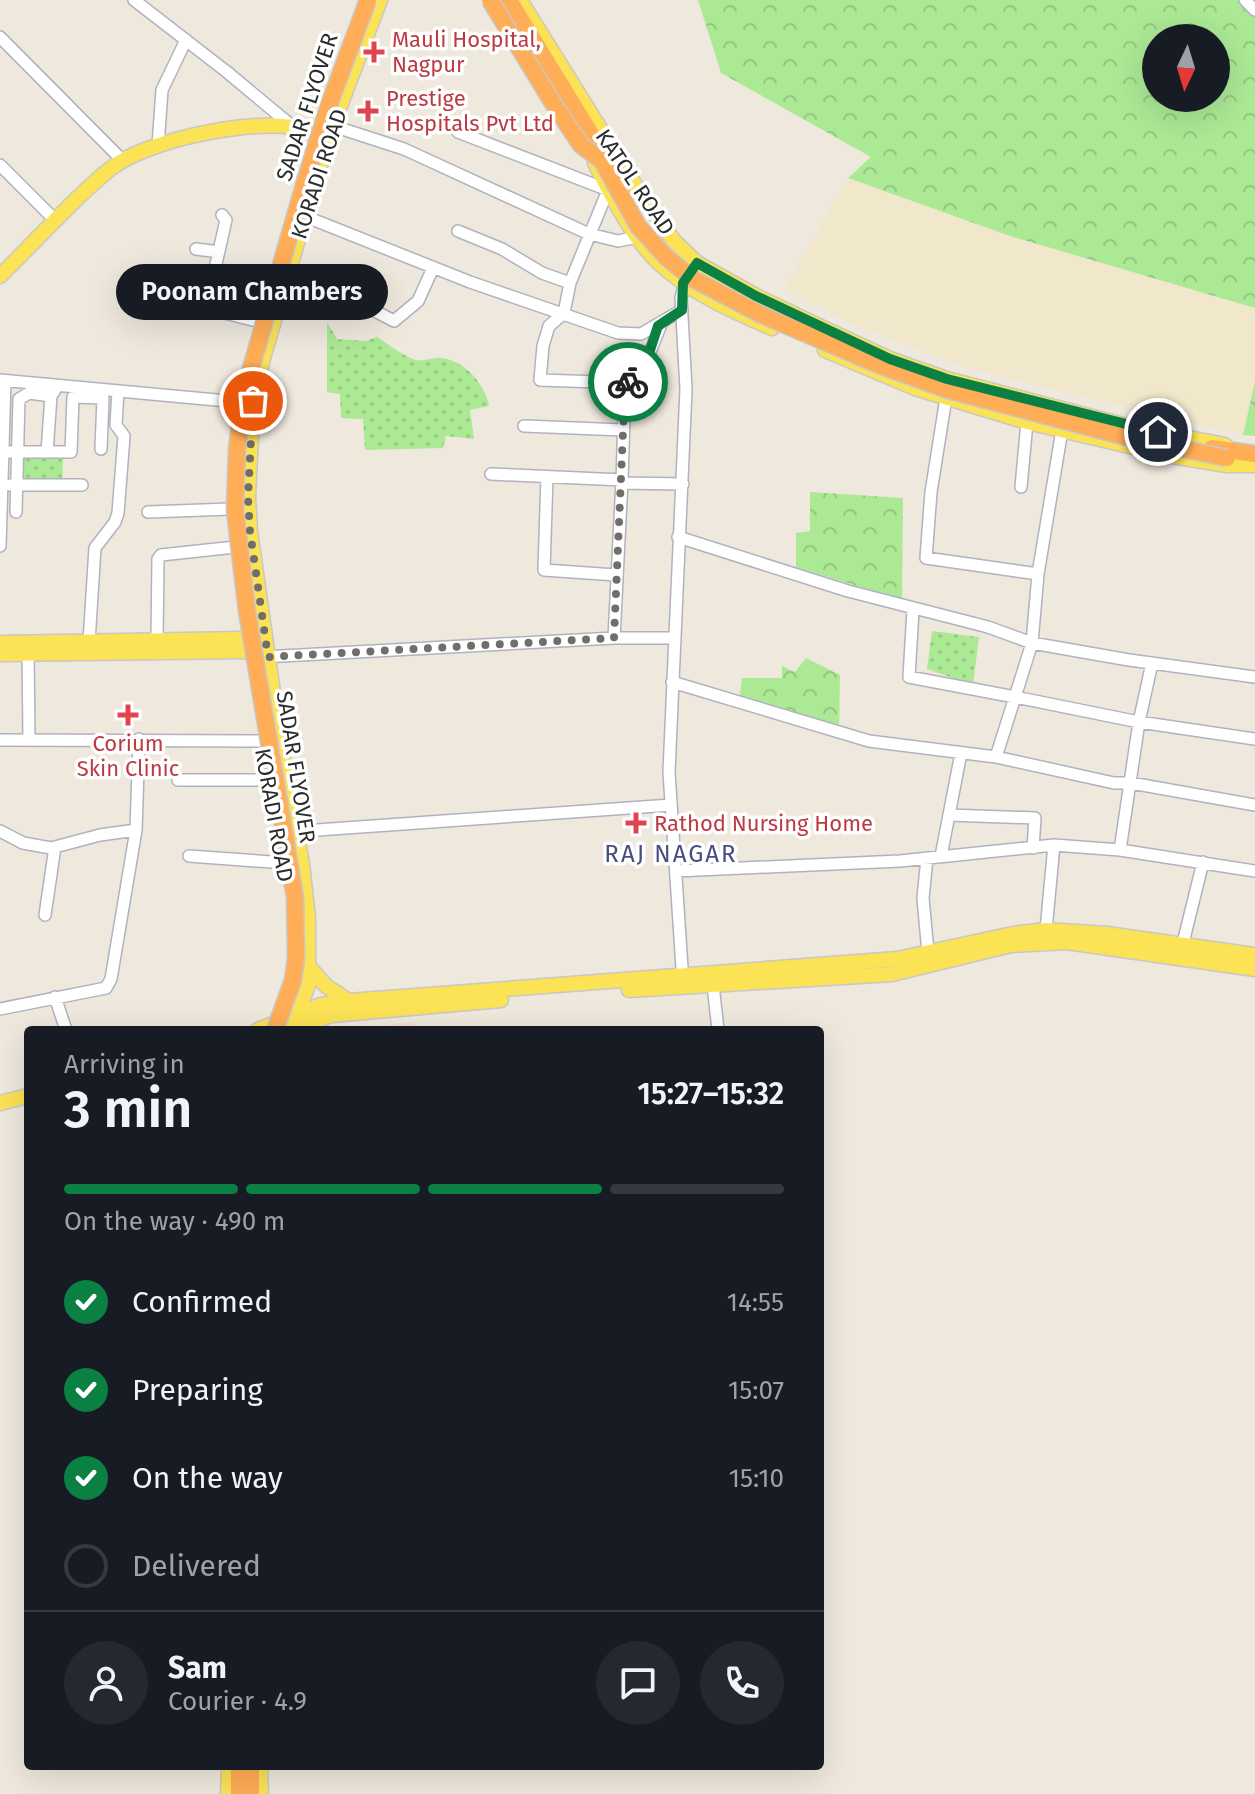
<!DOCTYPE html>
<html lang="en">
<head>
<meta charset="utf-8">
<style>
	:root { --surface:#171b24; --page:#242831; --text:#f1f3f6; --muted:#9ea1a6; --line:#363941; --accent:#0b8043 }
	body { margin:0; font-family:"Fira Sans",sans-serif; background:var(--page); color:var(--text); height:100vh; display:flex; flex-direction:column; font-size:30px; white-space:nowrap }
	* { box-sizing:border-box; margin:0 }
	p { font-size:26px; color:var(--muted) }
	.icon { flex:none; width:44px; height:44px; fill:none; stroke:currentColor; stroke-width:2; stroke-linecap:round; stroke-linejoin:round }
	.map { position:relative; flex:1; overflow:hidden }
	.side { position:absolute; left:24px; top:1026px; width:800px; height:744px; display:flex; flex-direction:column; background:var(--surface); border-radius:8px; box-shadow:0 8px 32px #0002 }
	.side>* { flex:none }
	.needle { width:52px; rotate:184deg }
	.buttons { position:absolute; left:1142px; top:24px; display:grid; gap:16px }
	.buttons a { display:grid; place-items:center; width:88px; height:88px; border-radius:50%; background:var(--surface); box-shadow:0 8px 32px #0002; font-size:40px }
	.pin { position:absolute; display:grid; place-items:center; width:68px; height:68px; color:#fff; margin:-34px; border:4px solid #fff; border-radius:50%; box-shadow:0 2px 8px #0007 }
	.courier { position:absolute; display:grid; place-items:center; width:80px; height:80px; margin:-40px; border:6px solid #0b8043; border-radius:50%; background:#fff; color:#222; box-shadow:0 2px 10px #0007 }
	.bubble { position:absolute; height:56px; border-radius:28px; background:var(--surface); box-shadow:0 8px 32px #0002; font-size:26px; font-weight:600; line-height:56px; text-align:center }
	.summary em { font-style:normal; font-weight:600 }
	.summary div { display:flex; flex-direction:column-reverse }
	.summary { display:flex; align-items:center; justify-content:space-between; height:136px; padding:0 40px }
	h1 { font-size:52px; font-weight:600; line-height:60px }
	.bar { display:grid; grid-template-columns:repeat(4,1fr); gap:12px 8px; align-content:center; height:96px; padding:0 40px }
	.bar i { height:10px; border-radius:6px; background:var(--line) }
	.bar .active { background:var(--accent) }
	.bar p { grid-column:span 4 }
	.line { display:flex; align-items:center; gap:20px; padding:0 40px; border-top:2px solid var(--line) }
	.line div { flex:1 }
	.round { display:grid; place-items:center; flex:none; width:84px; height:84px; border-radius:42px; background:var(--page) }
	ol { padding:0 40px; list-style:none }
	li { display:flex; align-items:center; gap:24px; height:88px }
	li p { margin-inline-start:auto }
	li .icon { padding:8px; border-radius:50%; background:var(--accent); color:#fff; stroke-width:4 }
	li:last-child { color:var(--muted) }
	li i { width:44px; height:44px; border:4px solid var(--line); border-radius:50% }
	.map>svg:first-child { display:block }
	.education { fill:#f1e8cb }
	.medical { fill:#f6dbda }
	.grass { fill:url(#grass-dots) }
	.forest { fill:url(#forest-crowns); fill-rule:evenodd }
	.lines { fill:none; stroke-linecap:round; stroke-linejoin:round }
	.minor-casing { stroke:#b1b2c0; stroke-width:14 }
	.major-casing { stroke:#c8c8c8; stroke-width:17 }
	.highway-casing { stroke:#c8c8c8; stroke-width:19 }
	.minor { stroke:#fff; stroke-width:11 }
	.major { stroke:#fce255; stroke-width:14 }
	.highway { stroke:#ffad57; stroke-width:16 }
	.highway-bridge-casing { stroke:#c8c8c8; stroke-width:19; stroke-linecap:butt }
	.highway-bridge { stroke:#ffad57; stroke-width:16 }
	.done { stroke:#706e6a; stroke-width:8; stroke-dasharray:0 14.4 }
	.route { stroke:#0b8043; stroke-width:10 }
	.health-dot { fill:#e0444e; stroke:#fff; stroke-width:3 }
	.labels { text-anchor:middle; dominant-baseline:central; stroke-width:7; stroke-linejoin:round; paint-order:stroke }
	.health-label { font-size:22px; fill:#be3a42; stroke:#fff; text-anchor:start }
	.street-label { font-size:22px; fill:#2c2c2c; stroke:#fff }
	.neighbourhood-label { font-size:24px; letter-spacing:2px; fill:#484d81; stroke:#fff }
</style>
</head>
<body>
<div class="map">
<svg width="1255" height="1794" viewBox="0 0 1255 1794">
	<defs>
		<pattern id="grass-dots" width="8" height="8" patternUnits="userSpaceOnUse" patternTransform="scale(2)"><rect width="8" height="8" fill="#abe995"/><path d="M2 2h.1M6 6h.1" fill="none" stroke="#93c881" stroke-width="1.8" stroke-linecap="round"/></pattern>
		<pattern id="forest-crowns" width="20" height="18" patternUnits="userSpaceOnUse" patternTransform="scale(2)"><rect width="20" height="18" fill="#abe995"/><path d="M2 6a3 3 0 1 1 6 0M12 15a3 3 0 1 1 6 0" fill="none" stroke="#93c881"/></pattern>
	</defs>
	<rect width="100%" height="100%" fill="#eee8dd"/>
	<path class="education" d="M848 178 1010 236 1255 308V381L1243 435 968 368 853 324 785 289Z"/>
	<path class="medical" d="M415 1022 416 1030H337Z"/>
	<path class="grass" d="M327 322 337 339 366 341 377 337C388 344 403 356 416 360 423 362 434 357 442 358 465 361 485 384 489 406L470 410 474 439 446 436 443 448 365 450 363 419 341 418 340 394 327 392Z
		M23 458 63 459 62 485 22 483Z
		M932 631 979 637 973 685 927 669Z"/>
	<path class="forest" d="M698 0H1255V308L1010 236 848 178 871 157 721 73ZM1156 38H1216V98H1156Z
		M1255 381V436L1243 435Z
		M810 492 903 498 902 600 796 567V533L810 531Z
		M806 658 840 675 839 729 739 701 742 678H782V666L795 672Z"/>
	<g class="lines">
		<g class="minor-casing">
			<path id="minor" d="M134 0 227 72 293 127
				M1245 0 1255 10
				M0 37 123 161
				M327 124 404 149 589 234 618 241 638 237
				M458 132 608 190 570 283 564 313 549 326 543 346 540 380 628 383
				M158 146 162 90 186 40
				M0 165 56 221
				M299 214 470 282 618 333 641 334 682 310
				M458 231 502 249 542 273 570 283
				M196 249 219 252
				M333 289 394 321 418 301 433 268
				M161 297 261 322
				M206 308 226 220 222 215
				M0 380 238 402
				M946 398 931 492 926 558 1038 574
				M524 426 623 430
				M2 452H71L73 397 103 398 101 449
				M47 452 51 396 55 390
				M491 474 622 480 614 638
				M547 477 544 570 616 575
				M622 480 625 386 646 362 662 322
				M621 483 683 484
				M10 485H82
				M1021 487 1027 422
				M16 512 19 399 29 393 51 396
				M148 512 230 509
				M678 537 848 591 988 627 1032 643 1129 660 1255 677
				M0 546 5 381
				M913 610 909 677 1015 697 1032 643 1038 574 1062 430
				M157 640 158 559 161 555 235 547
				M89 642 95 548 115 522 118 513 124 436 116 425 118 391
				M28 648 29 740
				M263 657 614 638H674
				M672 682 869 741 996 757 1015 697 1139 722 1255 739
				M0 740 261 741
				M996 757 1114 783H1131L1255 805
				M178 780H269
				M949 815 1035 818 1033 848
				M0 831 23 843 51 848 100 835 136 830
				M289 832 671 805
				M1120 850 1139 722 1152 663
				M189 856 285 863
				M941 856 961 753
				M927 858 923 898 928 953
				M676 871 900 861 1054 845 1120 850 1255 871
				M45 915 55 847
				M1046 930 1054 845
				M1183 943 1203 862
				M683 983 669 772 686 389 681 298 686 278
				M713 985 718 1030
				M55 997 66 1030
				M0 1009 106 988 111 979 136 830 139 739"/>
		</g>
		<g class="major-casing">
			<path id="major" d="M520 0 637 188 674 241 697 263 756 296 823 328 890 359 947 379 1127 426 1225 445
				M595 163C612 196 631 236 659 263 691 293 733 311 772 328
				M0 276C36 241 72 200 110 169 146 140 247 120 292 127 304 129 316 134 327 138
				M825 350 915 388 1027 422 1172 456 1227 465H1255
				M0 643 245 639
				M0 654 247 651
				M310 968 326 986 349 1001
				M629 990 892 974 1011 945 1067 942 1255 969
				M289 1029 332 1015 501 1000
				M258 1030 321 1005 349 1001 897 959 1013 934 1046 930 1107 934 1255 955
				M292 1030 308 985V917L302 864 280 742 250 531 248 497 251 437 253 401 263 358 328 138 380 0
				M0 1103 28 1096
				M260 1766 261 1794
				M228 1794 229 1766"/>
		</g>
		<g class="highway-casing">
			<path id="highway" d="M509 0 610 165
				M1212 448 1255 454
				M239 1794V1766
				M251 1794V1766"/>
		</g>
		<use href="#minor" class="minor"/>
		<use href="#major" class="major"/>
		<use href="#highway" class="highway"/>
		<g class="highway-bridge-casing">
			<path id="highway-bridge" d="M490 0 556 108 581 145 602 161 638 226 666 257 693 279 762 315 879 365 948 390 1126 437 1227 458
				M275 1030 293 980 296 957 295 897 247 611 235 510 237 450 243 396 305 182 329 105 368 0"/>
		</g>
		<use href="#highway-bridge" class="highway-bridge"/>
	</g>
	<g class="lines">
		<path class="done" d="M253 401 248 497 250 531 268 657 614 638 625 386 628 382"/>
		<path class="route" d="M628 382 646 362 658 326 682 310 683 283 697 263 756 296 890 359 947 379 1158 432"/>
	</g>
	<g class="health-dot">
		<path d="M370 40h8v8h8v8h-8v8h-8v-8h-8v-8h8z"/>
		<path d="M364 99h8v8h8v8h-8v8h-8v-8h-8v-8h8z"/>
		<path d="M124 703h8v8h8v8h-8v8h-8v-8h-8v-8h8z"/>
		<path d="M632 811h8v8h8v8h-8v8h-8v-8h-8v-8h8z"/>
	</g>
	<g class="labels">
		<g class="health-label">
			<text x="392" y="39">Mauli Hospital,<tspan x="392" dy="25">Nagpur</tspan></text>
			<text x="386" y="98">Prestige<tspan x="386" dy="25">Hospitals Pvt Ltd</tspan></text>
			<text x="128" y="743" text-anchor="middle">Corium<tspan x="128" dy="25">Skin Clinic</tspan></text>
			<text x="654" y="823">Rathod Nursing Home</text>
		</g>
		<g class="street-label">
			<text transform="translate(307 107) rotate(-72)">SADAR FLYOVER</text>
			<text transform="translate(319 174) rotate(-72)">KORADI ROAD</text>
			<text transform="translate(635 182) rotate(56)">KATOL ROAD</text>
			<text transform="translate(296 767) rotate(81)">SADAR FLYOVER</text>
			<text transform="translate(274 815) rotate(80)">KORADI ROAD</text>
		</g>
		<g class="neighbourhood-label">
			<text x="671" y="854">RAJ NAGAR</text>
		</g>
	</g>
</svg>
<div class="buttons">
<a><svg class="needle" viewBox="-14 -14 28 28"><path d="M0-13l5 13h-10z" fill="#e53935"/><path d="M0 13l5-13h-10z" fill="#9ea1a6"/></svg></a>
</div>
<div class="pin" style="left:253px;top:401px;background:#ea580c"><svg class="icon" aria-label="bag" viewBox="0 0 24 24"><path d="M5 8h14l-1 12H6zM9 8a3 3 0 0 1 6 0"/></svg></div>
<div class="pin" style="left:1158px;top:432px;background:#1f2937"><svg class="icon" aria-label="home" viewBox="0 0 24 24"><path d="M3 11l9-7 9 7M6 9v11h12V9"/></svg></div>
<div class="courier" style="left:628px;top:382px"><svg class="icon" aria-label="bike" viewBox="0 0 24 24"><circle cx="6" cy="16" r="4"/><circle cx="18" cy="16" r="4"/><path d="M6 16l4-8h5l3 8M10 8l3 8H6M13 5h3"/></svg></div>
<div class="bubble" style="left:116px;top:264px;width:272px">Poonam Chambers</div>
<section class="side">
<div class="summary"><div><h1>3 min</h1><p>Arriving in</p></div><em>15:27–15:32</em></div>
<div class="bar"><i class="active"></i><i class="active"></i><i class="active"></i><i></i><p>On the way · 490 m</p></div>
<ol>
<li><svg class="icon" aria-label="check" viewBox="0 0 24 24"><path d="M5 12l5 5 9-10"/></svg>Confirmed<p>14:55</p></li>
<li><svg class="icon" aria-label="check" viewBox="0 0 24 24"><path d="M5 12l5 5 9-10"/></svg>Preparing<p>15:07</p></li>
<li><svg class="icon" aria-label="check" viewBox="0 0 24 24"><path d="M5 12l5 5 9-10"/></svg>On the way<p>15:10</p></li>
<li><i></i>Delivered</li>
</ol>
<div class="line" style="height:144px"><a class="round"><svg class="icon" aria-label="person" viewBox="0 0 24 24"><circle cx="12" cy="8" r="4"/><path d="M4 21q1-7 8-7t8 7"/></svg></a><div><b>Sam</b><p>Courier · 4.9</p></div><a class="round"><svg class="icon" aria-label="chat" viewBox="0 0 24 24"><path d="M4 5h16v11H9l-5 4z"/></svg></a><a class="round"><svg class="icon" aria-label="phone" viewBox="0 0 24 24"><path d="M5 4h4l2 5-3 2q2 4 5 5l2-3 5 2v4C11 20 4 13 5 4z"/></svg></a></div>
</section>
</div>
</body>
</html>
